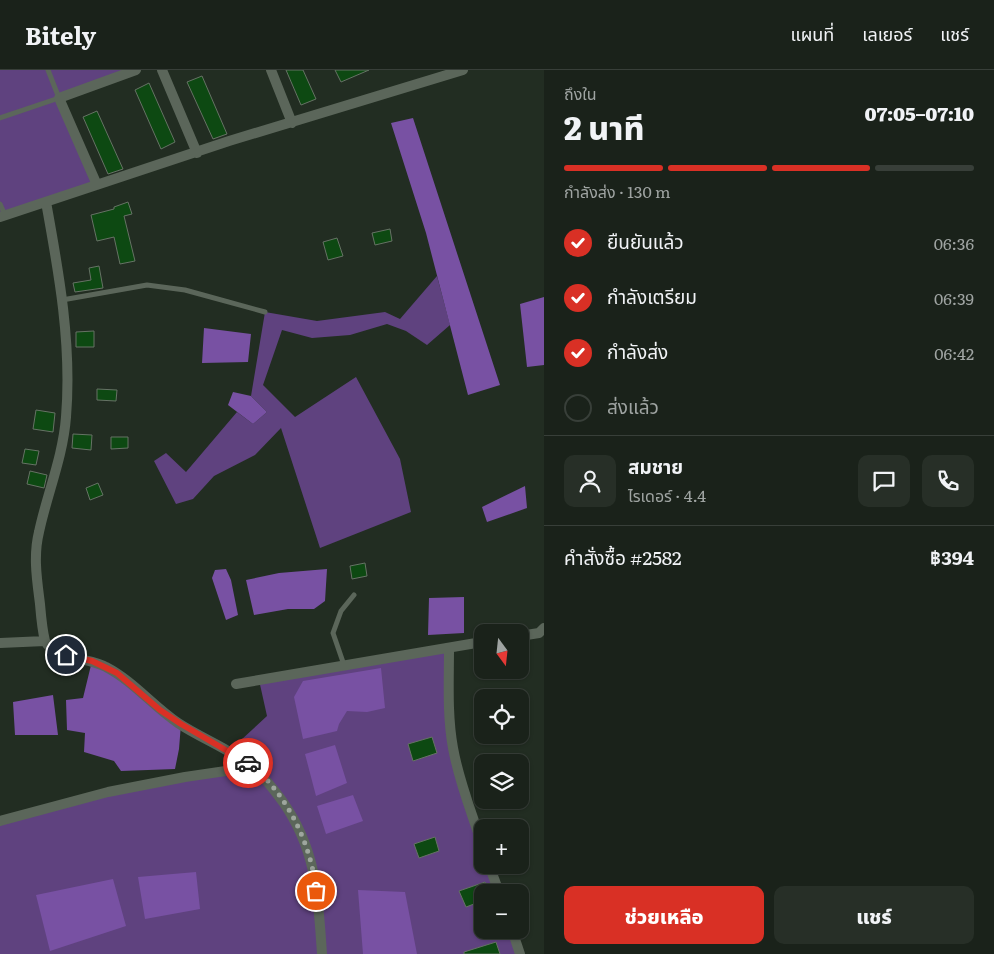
<!DOCTYPE html>
<html lang="th">
<head>
<meta charset="utf-8">
<style>
	:root { --surface:#1a221a; --page:#272f27; --text:#f1f3f6; --muted:#9fa4a2; --line:#383f39; --accent:#d93025 }
	body { margin:0; font-family:Literata,"Noto Sans Thai",serif; background:var(--page); color:var(--text); height:100vh; display:flex; flex-direction:column; font-size:19px; white-space:nowrap }
	* { box-sizing:border-box; margin:0 }
	p { font-size:16px; color:var(--muted) }
	.icon { flex:none; width:28px; height:28px; fill:none; stroke:currentColor; stroke-width:2; stroke-linecap:round; stroke-linejoin:round }
	.map { position:relative; flex:1; overflow:hidden }
	.sheet { display:flex; flex-direction:column; background:var(--surface); width:450px }
	.sheet>* { flex:none }
	.needle { width:32px; rotate:165deg }
	.tools { position:absolute; left:474px; top:554px; display:grid; gap:10px }
	.tools a { display:grid; place-items:center; width:55px; height:55px; border-radius:10px; background:var(--surface); box-shadow:0 1px 4px #0004,0 0 0 1px var(--line); font-size:25px }
	.pin { position:absolute; display:grid; place-items:center; width:42px; height:42px; color:#fff; margin:-21px; border:2px solid #fff; border-radius:50%; box-shadow:0 1px 5px #0007 }
	.courier { position:absolute; display:grid; place-items:center; width:50px; height:50px; margin:-25px; border:4px solid #d93025; border-radius:50%; background:#fff; color:#222; box-shadow:0 1px 6px #0007 }
	.overview em { font-style:normal; font-weight:800 }
	.overview div { display:flex; flex-direction:column-reverse }
	.overview { display:flex; align-items:center; justify-content:space-between; height:85px; padding:0 20px }
	h1 { font-size:32px; font-weight:800; line-height:38px }
	.bar { display:grid; grid-template-columns:repeat(4,1fr); gap:8px 5px; align-content:center; height:60px; padding:0 20px }
	.bar i { height:6px; border-radius:4px; background:var(--line) }
	.bar .current { background:var(--accent) }
	.bar p { grid-column:span 4 }
	.line { display:flex; align-items:center; gap:12px; padding:0 20px; border-top:1px solid var(--line) }
	.line div { flex:1 }
	.round { display:grid; place-items:center; flex:none; width:52px; height:52px; border-radius:10px; background:var(--page) }
	ol { padding:0 20px; list-style:none }
	li { display:flex; align-items:center; gap:15px; height:55px }
	li p { margin-inline-start:auto }
	li .icon { padding:5px; border-radius:50%; background:var(--accent); color:#fff; stroke-width:4 }
	li:last-child { color:var(--muted) }
	li i { width:28px; height:28px; border:2px solid var(--line); border-radius:50% }
	.cta { display:flex; gap:10px; margin-top:auto; padding:10px 20px }
	.cta a { flex:1; height:58px; border-radius:10px; background:var(--accent); color:#fff; font-size:20px; font-weight:800; line-height:58px; text-align:center }
	.cta a+a { background:var(--page); color:var(--text) }
	header { display:flex; align-items:center; gap:30px; box-sizing:border-box; height:70px; padding:0 25px; background:var(--surface); border-bottom:1px solid var(--line) }
	header strong { font-size:24px }
	nav { display:flex; gap:28px; margin-inline-start:auto; font-size:18px }
	main { display:flex; flex:1; min-height:0 }
	.map>svg:first-child { display:block }
	.green { fill:#5f427f }
	.water { fill:#7851a3 }
	.building { fill:#0d4912; stroke:#667265 }
	.lines { fill:none; stroke-linecap:round; stroke-linejoin:round }
	.service { stroke:#5b665a; stroke-width:5 }
	.minor { stroke:#5b665a; stroke-width:10 }
	.done { stroke:#9ea69e; stroke-width:5; stroke-dasharray:0 9 }
	.route { stroke:#d93025; stroke-width:6 }
</style>
</head>
<body>
<header>
<strong>Bitely</strong>
<nav><a>แผนที่</a><a>เลเยอร์</a><a>แชร์</a></nav>
</header>
<main>
<div class="map">
<svg width="544" height="884" viewBox="0 0 544 884">
	<rect width="100%" height="100%" fill="#222d22"/>
	<path class="green" d="M0 0H136L59 28 97 115 0 147Z
		M437 206 450 255 427 275 406 261 387 254 350 265 312 268 282 260 263 315 295 347 356 307 400 389 411 442 320 478 281 358 255 385 214 406 193 429 176 434 154 391 166 383 186 402 237 342 253 354 267 342 251 326 265 242 317 251 385 242 400 249Z
		M449 578 450 656 482 775V795H489L499 822H482V860H512L520 884H0V751L108 722 252 698 228 682 267 646 259 610Z"/>
	<path class="water" d="M413 48 500 315 468 325 426 163 391 53Z
		M544 227V295L527 297 520 234Z
		M204 258 251 264 248 292 202 293Z
		M233 322 251 326 267 342 253 354 228 335Z
		M525 416 527 438 487 452 482 437Z
		M226 499 231 510 238 545 226 550 212 508 215 500Z
		M327 499 325 531 314 539H288L254 545 246 510 279 503Z
		M464 527V563L428 565 429 528Z
		M92 591 181 654 179 679 175 699 121 701 114 691 84 682 85 663 67 660 66 630 83 628Z
		M381 598 385 638 367 642 347 641 339 654 337 661 303 669 294 627 303 611Z
		M53 625 58 665H15L13 632Z
		M335 675 347 713 316 726 305 684Z
		M353 725 363 751 326 764 317 736Z
		M196 802 200 839 145 849 138 807Z
		M113 809 126 856 50 881 36 825Z
		M358 820 405 822 417 884H363Z"/>
	<path class="building" d="M286 0H303L316 29 301 35Z
		M335 0H369L341 12Z
		M202 6 227 64 213 69 187 12Z
		M149 13 175 72 161 79 135 20Z
		M97 41 123 99 108 104 83 47Z
		M128 132 132 144 124 146 135 191 120 194 114 167 97 171 91 145 114 139V137Z
		M390 159 392 171 375 175 372 163Z
		M337 168 343 186 328 190 323 172Z
		M99 196 103 218 75 222 73 213 91 210 89 198Z
		M94 261V277H76V262Z
		M97 319 117 320 116 331 97 330Z
		M36 340 55 343 53 362 33 359Z
		M73 364 92 365 91 380 72 378Z
		M111 367H128V378L111 379Z
		M25 379 39 381 36 395 22 393Z
		M30 401 47 405 44 418 27 414Z
		M98 413 103 425 90 430 86 418Z
		M365 493 367 506 352 509 350 496Z
		M432 667 437 683 413 691 408 674Z
		M435 767 439 781 419 788 414 774Z
		M485 812 489 822H482V831L466 837 459 821Z
		M496 872 500 884H464V882Z"/>
	<g class="lines">
		<path class="service" d="M0 48 59 28 48 0
			M0 134 5 145
			M62 230 147 215 185 220 265 242
			M344 595 333 563 341 541 354 525"/>
		<path class="minor" d="M162 0 197 83
			M271 0 292 53
			M97 115 59 28 136 0
			M46 132C59 203 72 275 66 347 63 387 47 424 39 462 33 486 37 510 40 534 41 546 42 559 45 571 55 590 89 587 106 597 133 611 153 636 178 653 202 669 231 679 253 698 265 707 274 720 283 732 317 781 318 826 322 884
			M0 147 229 71 463 0
			M520 566 539 563 544 558
			M0 573 45 571
			M449 578C449 611 447 645 453 678 459 712 472 743 482 775
			M236 614 482 572
			M0 751 108 722 185 707 253 697
			M489 795 499 822
			M512 860 520 884"/>
	</g>
	<g class="lines">
		<path class="done" d="M248 693C286 721 312 775 316 821"/>
		<path class="route" d="M66 585 92 591 117 603 160 640 181 654 248 693"/>
	</g>
</svg>
<div class="tools">
<a><svg class="needle" viewBox="-14 -14 28 28"><path d="M0-13l5 13h-10z" fill="#e53935"/><path d="M0 13l5-13h-10z" fill="#9fa4a2"/></svg></a>
<a><svg class="icon" aria-label="locate" viewBox="0 0 24 24"><circle cx="12" cy="12" r="6"/><path d="M12 2v4M12 18v4M2 12h4M18 12h4"/></svg></a>
<a><svg class="icon" aria-label="layers" viewBox="0 0 24 24"><path d="M12 4l9 5-9 5-9-5zM3 14l9 5 9-5"/></svg></a>
<a>+</a>
<a>−</a>
</div>
<div class="pin" style="left:316px;top:821px;background:#ea580c"><svg class="icon" aria-label="bag" viewBox="0 0 24 24"><path d="M5 8h14l-1 12H6zM9 8a3 3 0 0 1 6 0"/></svg></div>
<div class="pin" style="left:66px;top:585px;background:#1f2937"><svg class="icon" aria-label="home" viewBox="0 0 24 24"><path d="M3 11l9-7 9 7M6 9v11h12V9"/></svg></div>
<div class="courier" style="left:248px;top:693px"><svg class="icon" aria-label="car" viewBox="0 0 24 24"><path d="M5 17H2v-5l4-1 3-4h7l3 4 3 1v5h-3M9 17h6M6 11h13"/><circle cx="7" cy="17" r="2"/><circle cx="17" cy="17" r="2"/></svg></div>
</div>
<section class="sheet">
<div class="overview"><div><h1>2 นาที</h1><p>ถึงใน</p></div><em>07:05–07:10</em></div>
<div class="bar"><i class="current"></i><i class="current"></i><i class="current"></i><i></i><p>กำลังส่ง · 130 m</p></div>
<ol>
<li><svg class="icon" aria-label="check" viewBox="0 0 24 24"><path d="M5 12l5 5 9-10"/></svg>ยืนยันแล้ว<p>06:36</p></li>
<li><svg class="icon" aria-label="check" viewBox="0 0 24 24"><path d="M5 12l5 5 9-10"/></svg>กำลังเตรียม<p>06:39</p></li>
<li><svg class="icon" aria-label="check" viewBox="0 0 24 24"><path d="M5 12l5 5 9-10"/></svg>กำลังส่ง<p>06:42</p></li>
<li><i></i>ส่งแล้ว</li>
</ol>
<div class="line" style="height:90px"><a class="round"><svg class="icon" aria-label="person" viewBox="0 0 24 24"><circle cx="12" cy="8" r="4"/><path d="M4 21q1-7 8-7t8 7"/></svg></a><div><b>สมชาย</b><p>ไรเดอร์ · 4.4</p></div><a class="round"><svg class="icon" aria-label="chat" viewBox="0 0 24 24"><path d="M4 5h16v11H9l-5 4z"/></svg></a><a class="round"><svg class="icon" aria-label="phone" viewBox="0 0 24 24"><path d="M5 4h4l2 5-3 2q2 4 5 5l2-3 5 2v4C11 20 4 13 5 4z"/></svg></a></div>
<div class="line" style="height:65px"><div>คำสั่งซื้อ #2582</div><b>฿394</b></div>
<div class="cta"><a>ช่วยเหลือ</a><a>แชร์</a></div>
</section>
</main>
</body>
</html>
